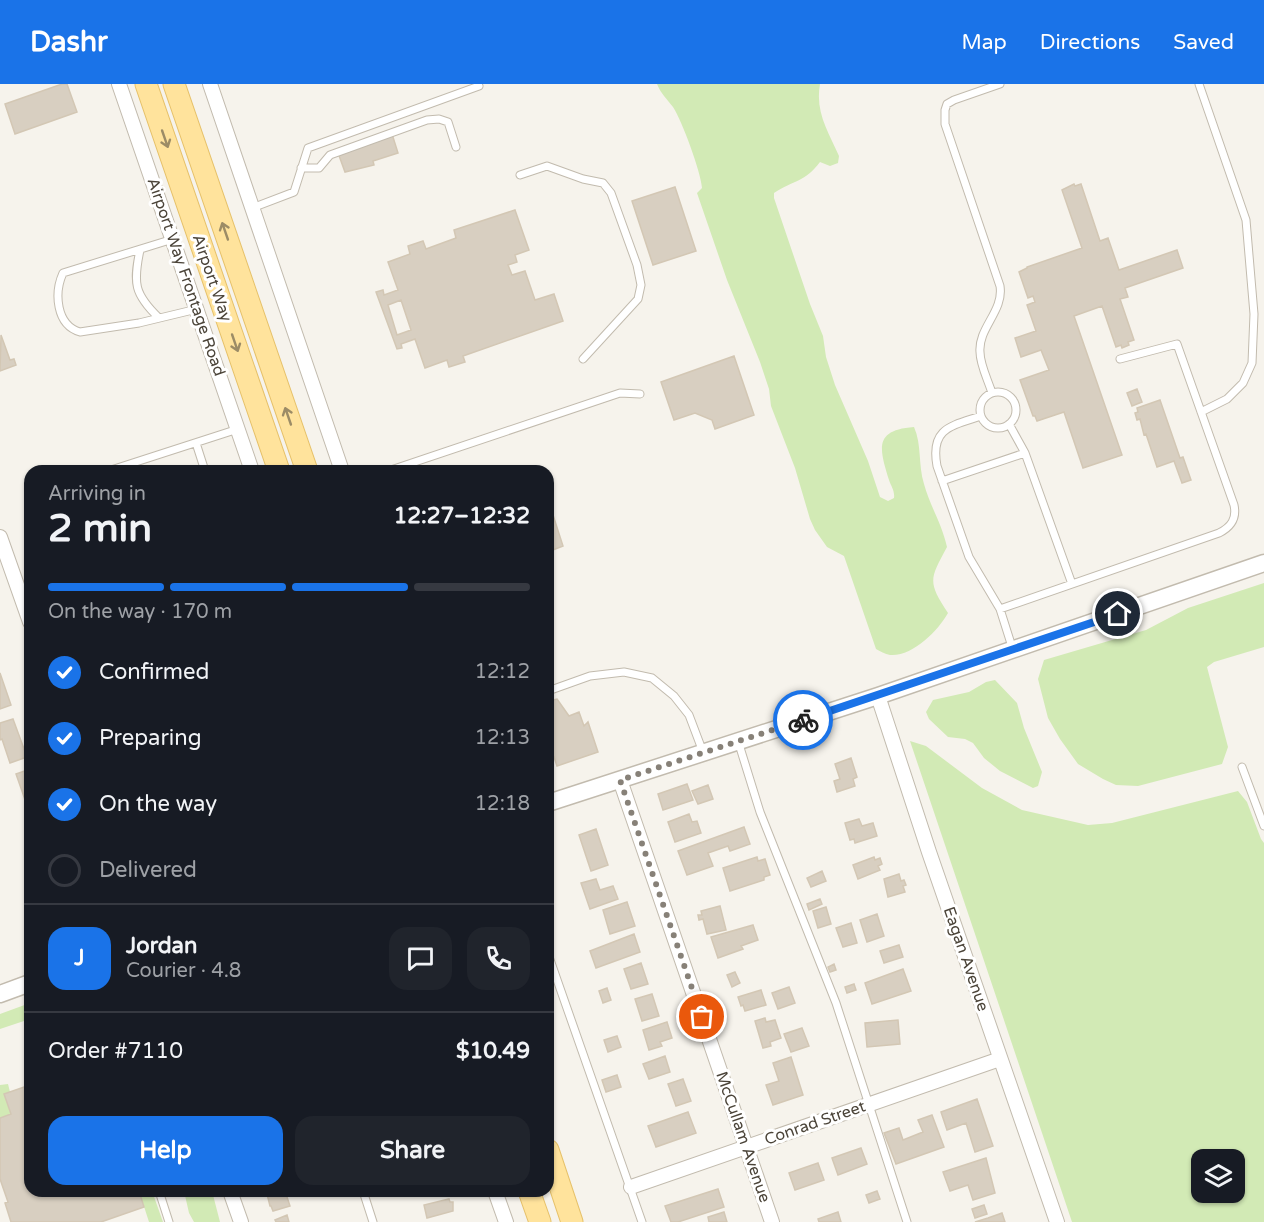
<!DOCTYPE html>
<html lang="en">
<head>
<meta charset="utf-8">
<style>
	:root { --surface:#171b24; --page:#20242c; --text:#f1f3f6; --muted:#9ea1a6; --line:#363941; --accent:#1a73e8 }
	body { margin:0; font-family:"Varela Round",sans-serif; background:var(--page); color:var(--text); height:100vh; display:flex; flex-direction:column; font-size:22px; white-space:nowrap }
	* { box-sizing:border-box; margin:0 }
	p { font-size:20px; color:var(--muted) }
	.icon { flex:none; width:33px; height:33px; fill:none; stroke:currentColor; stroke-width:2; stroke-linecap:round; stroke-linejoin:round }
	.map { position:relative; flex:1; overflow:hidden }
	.sheet { position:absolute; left:24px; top:381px; width:530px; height:732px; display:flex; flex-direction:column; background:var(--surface); border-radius:18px; box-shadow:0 2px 4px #0004 }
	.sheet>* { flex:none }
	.fabs { position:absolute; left:1191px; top:1065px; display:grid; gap:12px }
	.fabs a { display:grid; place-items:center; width:54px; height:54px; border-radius:12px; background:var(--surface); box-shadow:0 2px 4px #0004; font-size:30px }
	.pin { position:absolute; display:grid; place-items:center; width:51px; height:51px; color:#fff; margin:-26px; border:3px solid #fff; border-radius:50%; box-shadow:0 2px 6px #0007 }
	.courier { position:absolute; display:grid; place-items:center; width:60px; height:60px; margin:-30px; border:4px solid #1a73e8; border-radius:50%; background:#fff; color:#222; box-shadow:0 2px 8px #0007 }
	.summary em { font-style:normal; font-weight:800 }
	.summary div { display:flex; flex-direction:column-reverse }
	.summary { display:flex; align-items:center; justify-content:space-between; height:102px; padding:0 24px }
	h1 { font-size:39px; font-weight:800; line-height:45px }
	.bar { display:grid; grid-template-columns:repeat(4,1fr); gap:9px 6px; align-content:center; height:72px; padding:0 24px }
	.bar i { height:8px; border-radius:4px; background:var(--line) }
	.bar .active { background:var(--accent) }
	.bar p { grid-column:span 4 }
	.line { display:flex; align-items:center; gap:15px; padding:0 24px; border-top:2px solid var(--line) }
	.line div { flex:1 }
	.round { display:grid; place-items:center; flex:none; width:63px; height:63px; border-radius:18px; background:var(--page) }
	ol { padding:0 24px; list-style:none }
	li { display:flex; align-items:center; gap:18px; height:66px }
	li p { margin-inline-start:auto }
	li .icon { padding:6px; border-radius:50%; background:var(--accent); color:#fff; stroke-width:4 }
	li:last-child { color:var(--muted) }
	li i { width:33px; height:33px; border:3px solid var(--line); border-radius:50% }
	.button { display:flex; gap:12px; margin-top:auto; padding:12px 24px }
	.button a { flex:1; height:69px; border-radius:18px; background:var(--accent); color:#fff; font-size:24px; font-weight:800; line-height:69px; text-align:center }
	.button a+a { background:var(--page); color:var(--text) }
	header { display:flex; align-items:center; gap:36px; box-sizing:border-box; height:84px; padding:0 30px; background:var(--accent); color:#fff }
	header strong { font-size:28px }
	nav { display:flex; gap:33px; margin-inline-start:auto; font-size:21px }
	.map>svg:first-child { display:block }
	.green { fill:#d2eab5; fill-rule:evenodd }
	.building { fill:#d8cfc1; stroke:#d3c7b4; stroke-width:1.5; fill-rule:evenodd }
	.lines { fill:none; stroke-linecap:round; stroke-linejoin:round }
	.service-casing { stroke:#c2bbae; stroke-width:9 }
	.minor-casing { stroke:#c2bbae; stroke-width:16 }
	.tertiary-casing { stroke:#c2bbae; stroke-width:19 }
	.primary-casing { stroke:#e6c16a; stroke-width:23 }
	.service { stroke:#fff; stroke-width:7 }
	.minor { stroke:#fff; stroke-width:14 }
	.tertiary { stroke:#fff; stroke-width:16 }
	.primary { stroke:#ffe39c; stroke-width:21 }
	.oneway { stroke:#9c8c66 }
	.done { stroke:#878178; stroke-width:6; stroke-dasharray:0 10.8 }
	.route { stroke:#1a73e8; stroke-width:8 }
	.labels { text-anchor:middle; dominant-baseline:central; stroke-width:6; stroke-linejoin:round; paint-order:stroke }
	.street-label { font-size:16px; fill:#4b4439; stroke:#fff }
</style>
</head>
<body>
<header>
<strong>Dashr</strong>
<nav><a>Map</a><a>Directions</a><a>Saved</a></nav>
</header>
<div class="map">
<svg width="1264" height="1138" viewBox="0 0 1264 1138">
	<rect width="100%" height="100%" fill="#f6f3ec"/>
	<path class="green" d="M657 0H820C815 28 828 47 839 72L838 79 830 82 820 78C805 98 794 96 774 109V114L810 220 823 252 826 273 835 301 868 377 880 413 888 417 894 414C895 407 891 402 889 396 879 364 874 346 914 343 922 361 918 381 924 400 930 422 942 440 947 463 930 495 927 497 948 529 938 547 912 573 890 571 885 570 880 567 876 565L844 472 827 463 815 446 810 435 795 384 771 322 769 305 760 278 727 196 697 109 702 104C701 88 682 37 673 23 667 15 661 10 657 0Z
		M1264 499V563L1214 578 1207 583 1228 663 1222 680 1138 702 1116 701 1103 695 1078 680 1060 655 1048 634 1038 595 1044 576 1146 546 1188 524Z
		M995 596 1017 619 1024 644 1042 688 1038 702 1033 704 1000 687 984 674 973 659 965 655 948 653 929 635 926 628 933 616 969 608 986 598Z
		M910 657 926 662 982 704 1022 726 1088 741 1112 739 1238 707 1247 718 1261 755 1264 759V1138H1072ZM1202 1076H1234V1108H1202Z
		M30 919V935L0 945V930Z
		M8 1000 10 1008 4 1010 11 1030 0 1034V1001Z
		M139 1107H152L163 1138H149Z
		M184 1107H212L220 1138H194L189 1129Z"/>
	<path class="building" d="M62 0H67L77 28 15 50 5 20Z
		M392 50 398 69 373 77 374 81 345 88 337 66Z
		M1074 100 1075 102 1081 100 1100 157 1108 154 1119 186 1177 166 1183 184 1125 204 1128 213 1120 215 1134 256 1128 258 1129 261 1122 264 1121 261 1116 263 1102 222 1074 232 1122 371 1083 384 1064 328 1037 337 1035 332H1033L1020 296 1049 286 1041 266 1021 273 1015 254 1036 247 1027 221 1035 218 1033 212 1028 214 1019 188 1027 184V183L1082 164 1062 106Z
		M675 103 696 167 653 181 632 117Z
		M515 126 529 166 515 171 517 178 508 181 512 191 525 187 535 216 554 210 563 237 463 272 465 278 449 283 447 276 425 284 415 255 401 260 402 264 397 265 376 208 383 206 384 211 398 206 388 178 410 170 408 162 423 157 426 165 456 154 454 146ZM401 216 411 246 397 251 388 221Z
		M1 251 10 276 14 275 16 281 0 287Z
		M734 272 754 331 715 345 712 336 695 329 674 336 661 298Z
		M1137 305 1142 318 1132 322 1127 309Z
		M1160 316 1180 374 1183 373 1191 396 1182 399 1174 377 1157 383 1146 350 1144 351 1140 335 1137 336 1135 329 1138 328 1137 324Z
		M553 431 563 462 548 468V433Z
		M0 589 11 621 0 625Z
		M557 615 569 632 579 628 584 642 588 638 598 668 557 682 554 673 548 678V669L550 668 548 661V617Z
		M13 635 27 673 10 679 2 655 0 656V639Z
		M851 674 857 693 853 695 855 702 837 708 834 697 840 695 835 680Z
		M30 685V730L16 690Z
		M687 700 693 716 663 726 658 710Z
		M708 701 713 715 698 720 692 707Z
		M689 730 692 738 697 737 701 749 675 758 668 738Z
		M859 735 862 742 873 739 877 752 855 759 854 755 850 756 845 739Z
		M744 743 750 760 730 767 728 762 708 769 713 782 687 791 678 767Z
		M596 745 608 781 591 787 579 751Z
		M757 773 758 777 765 775 770 791 764 793V796L730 807 723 784Z
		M874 773 875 776 880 774 882 780 878 782 880 786 858 795 853 781Z
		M822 787 826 797 811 803 807 794Z
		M899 790 901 797 904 796 906 801 903 802 905 808 888 813 884 795Z
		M596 795 600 806 613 802 618 815 590 825 581 799Z
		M820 815 822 820 809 826 807 820Z
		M627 818 635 842 610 850 603 826Z
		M720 822 726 846 707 850 703 835 699 836 698 831H702L701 827Z
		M826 823 831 840 818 844 813 827Z
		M877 830 884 852 867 858 860 836Z
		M851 839 857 859 843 863 836 844Z
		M753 841 758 856 741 862 743 865 718 874 711 853Z
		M634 850 640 868 596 884 590 867Z
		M899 861 903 873 884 879 880 867Z
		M641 879 648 900 631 905 624 885Z
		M834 880 836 886 830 888 828 883Z
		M903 885 911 907 872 920 865 899Z
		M735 888 740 899 732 903 727 891Z
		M854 900 856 906 847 909 845 903Z
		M789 903 795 919 778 925 772 909Z
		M607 904 611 916 603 919 599 907Z
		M761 906 766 921 745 927 743 921 741 922 738 913Z
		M652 910 659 932 642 937 635 915Z
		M765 934 766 938 775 936 781 954 770 958 771 962 763 964 755 937Z
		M898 936 900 960 867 963 865 939Z
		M667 938 672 954 660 958 662 962 649 966 643 946Z
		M802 944 809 962 791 968 784 950Z
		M617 952 621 963 608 968 604 956Z
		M665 972 670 988 649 995 643 980Z
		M791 973 803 1011 773 1021 766 1001 779 997 773 979Z
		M617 991 621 1003 606 1008 602 996Z
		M683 995 691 1017 676 1022 668 1000Z
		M30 996V1107H139L144 1123 101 1138H11L5 1119 8 1118 0 1095V1034L11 1030 4 1010 30 1001Z
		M977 1015 993 1062 975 1068 966 1039 947 1046 941 1028Z
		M688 1028 696 1049 656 1063 648 1042Z
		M932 1031 944 1063 896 1080 884 1049 899 1044 903 1056 923 1048 918 1036Z
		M861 1064 867 1080 838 1091 832 1074Z
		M986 1074 995 1109 973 1116 968 1101 950 1107 943 1088Z
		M818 1079 824 1096 795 1106 789 1089Z
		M718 1105 724 1123 678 1138H671L665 1122Z
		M272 1107H285L290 1122 273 1127 271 1122H270L267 1110Z
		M877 1107 880 1115 869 1119 866 1111Z
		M449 1115 450 1118H453V1127L427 1134 424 1121Z
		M984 1121 987 1130 975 1134 972 1125Z
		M724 1128 727 1138H709L708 1133Z
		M838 1128 841 1138H819L818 1135Z
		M1002 1129 1005 1138H975L988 1134Z
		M287 1131 289 1138H276L275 1136Z"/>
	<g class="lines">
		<g class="service-casing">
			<path id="service" d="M1199 0 1246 136 1254 230 1252 279 1243 299 1227 315 1201 328
				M301 84H319L330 71 427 36 439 35 448 38 456 63
				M520 91 547 82 583 95 603 99 611 109 637 181 641 201 638 215 583 275
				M252 124 294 108 308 64 479 2 478 0
				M173 155 63 189C54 209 56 241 80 248L139 239 197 225
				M140 166C133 199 134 210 159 234
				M980 326a18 18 0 1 1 36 0a18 18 0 1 1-36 0Z
				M992 309C988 296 980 281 980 268 978 244 1004 227 1000 202L945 40V26L947 20 954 16 1000 0
				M981 332C951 342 930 344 937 382L969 473 1000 525
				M1009 340 1025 369 1072 500
				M196 359 205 387
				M108 387 238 345
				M388 387 620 309 640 310
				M942 397 1025 369
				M1013 566 1000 525 1219 449C1231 443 1237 435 1234 421L1177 260 1120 275
				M548 607 590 592 624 588 652 594 674 612 689 631 703 668
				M738 657 760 728 836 919 907 1138
				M1242 683 1264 742
				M548 870 642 1138
				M159 1107 169 1138
				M363 1107 373 1138"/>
		</g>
		<g class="minor-casing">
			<path id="minor" d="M119 0 252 387
				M210 0 342 387
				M0 453 30 538
				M878 612 929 768 1057 1138
				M620 696 772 1138
				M631 1103 1000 975
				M230 1107 241 1138
				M495 1107 506 1138"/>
		</g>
		<g class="tertiary-casing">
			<path id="tertiary" d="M548 719 878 612 1264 479
				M0 910 30 899"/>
		</g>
		<g class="primary-casing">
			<path id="primary" d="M146 0 279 387
				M174 0 307 387
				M548 1066 572 1138
				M529 1107 540 1138"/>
		</g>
		<use href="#service" class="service"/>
		<use href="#minor" class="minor"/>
		<use href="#tertiary" class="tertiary"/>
		<use href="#primary" class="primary"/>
	</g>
	<defs><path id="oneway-shaft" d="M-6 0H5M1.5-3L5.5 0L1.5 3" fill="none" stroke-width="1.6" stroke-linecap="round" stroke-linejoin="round" transform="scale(1.5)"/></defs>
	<g class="oneway">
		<use href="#oneway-shaft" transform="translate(165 55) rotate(71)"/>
		<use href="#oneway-shaft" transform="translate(225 147) rotate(-109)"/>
		<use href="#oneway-shaft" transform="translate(235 259) rotate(71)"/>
		<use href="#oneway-shaft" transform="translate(288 332) rotate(-109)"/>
	</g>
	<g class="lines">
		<path class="done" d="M702 933 620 696 803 636"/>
		<path class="route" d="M803 636 1118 530"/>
	</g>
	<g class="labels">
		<g class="street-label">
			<text transform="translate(186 193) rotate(71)">Airport Way Frontage Road</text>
			<text transform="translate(212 194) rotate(71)">Airport Way</text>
			<text transform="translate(966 875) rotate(71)">Eagan Avenue</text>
			<text transform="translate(815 1039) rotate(-19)">Conrad Street</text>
			<text transform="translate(743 1053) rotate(71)">McCullam Avenue</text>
		</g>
	</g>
</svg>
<div class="fabs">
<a><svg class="icon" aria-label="layers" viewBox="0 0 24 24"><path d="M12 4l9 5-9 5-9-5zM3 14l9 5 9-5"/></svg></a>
</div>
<div class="pin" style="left:702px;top:933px;background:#ea580c"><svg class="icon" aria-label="bag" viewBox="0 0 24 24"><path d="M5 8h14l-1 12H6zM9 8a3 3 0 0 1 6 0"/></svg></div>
<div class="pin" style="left:1118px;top:530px;background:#1f2937"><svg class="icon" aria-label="home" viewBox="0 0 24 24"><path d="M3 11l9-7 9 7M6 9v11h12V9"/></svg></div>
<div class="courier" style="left:803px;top:636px"><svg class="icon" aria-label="bike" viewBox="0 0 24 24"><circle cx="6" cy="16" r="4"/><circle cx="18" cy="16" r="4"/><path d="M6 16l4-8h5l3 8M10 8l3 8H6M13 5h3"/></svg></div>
<section class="sheet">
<div class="summary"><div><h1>2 min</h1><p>Arriving in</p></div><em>12:27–12:32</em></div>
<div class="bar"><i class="active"></i><i class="active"></i><i class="active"></i><i></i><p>On the way · 170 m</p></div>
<ol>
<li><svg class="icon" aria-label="check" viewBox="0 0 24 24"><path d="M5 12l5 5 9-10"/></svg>Confirmed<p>12:12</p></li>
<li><svg class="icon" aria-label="check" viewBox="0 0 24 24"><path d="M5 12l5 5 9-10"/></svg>Preparing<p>12:13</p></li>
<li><svg class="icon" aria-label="check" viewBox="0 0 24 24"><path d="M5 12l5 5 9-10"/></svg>On the way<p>12:18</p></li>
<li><i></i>Delivered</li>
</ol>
<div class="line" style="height:108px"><b class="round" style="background:var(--accent);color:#fff">J</b><div><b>Jordan</b><p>Courier · 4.8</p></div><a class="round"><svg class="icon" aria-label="chat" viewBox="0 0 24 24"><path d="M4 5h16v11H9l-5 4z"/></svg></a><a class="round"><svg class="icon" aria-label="phone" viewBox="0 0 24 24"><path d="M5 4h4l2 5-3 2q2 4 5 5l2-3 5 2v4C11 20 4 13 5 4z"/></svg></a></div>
<div class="line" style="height:78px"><div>Order #7110</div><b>$10.49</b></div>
<div class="button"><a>Help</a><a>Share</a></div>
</section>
</div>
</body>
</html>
